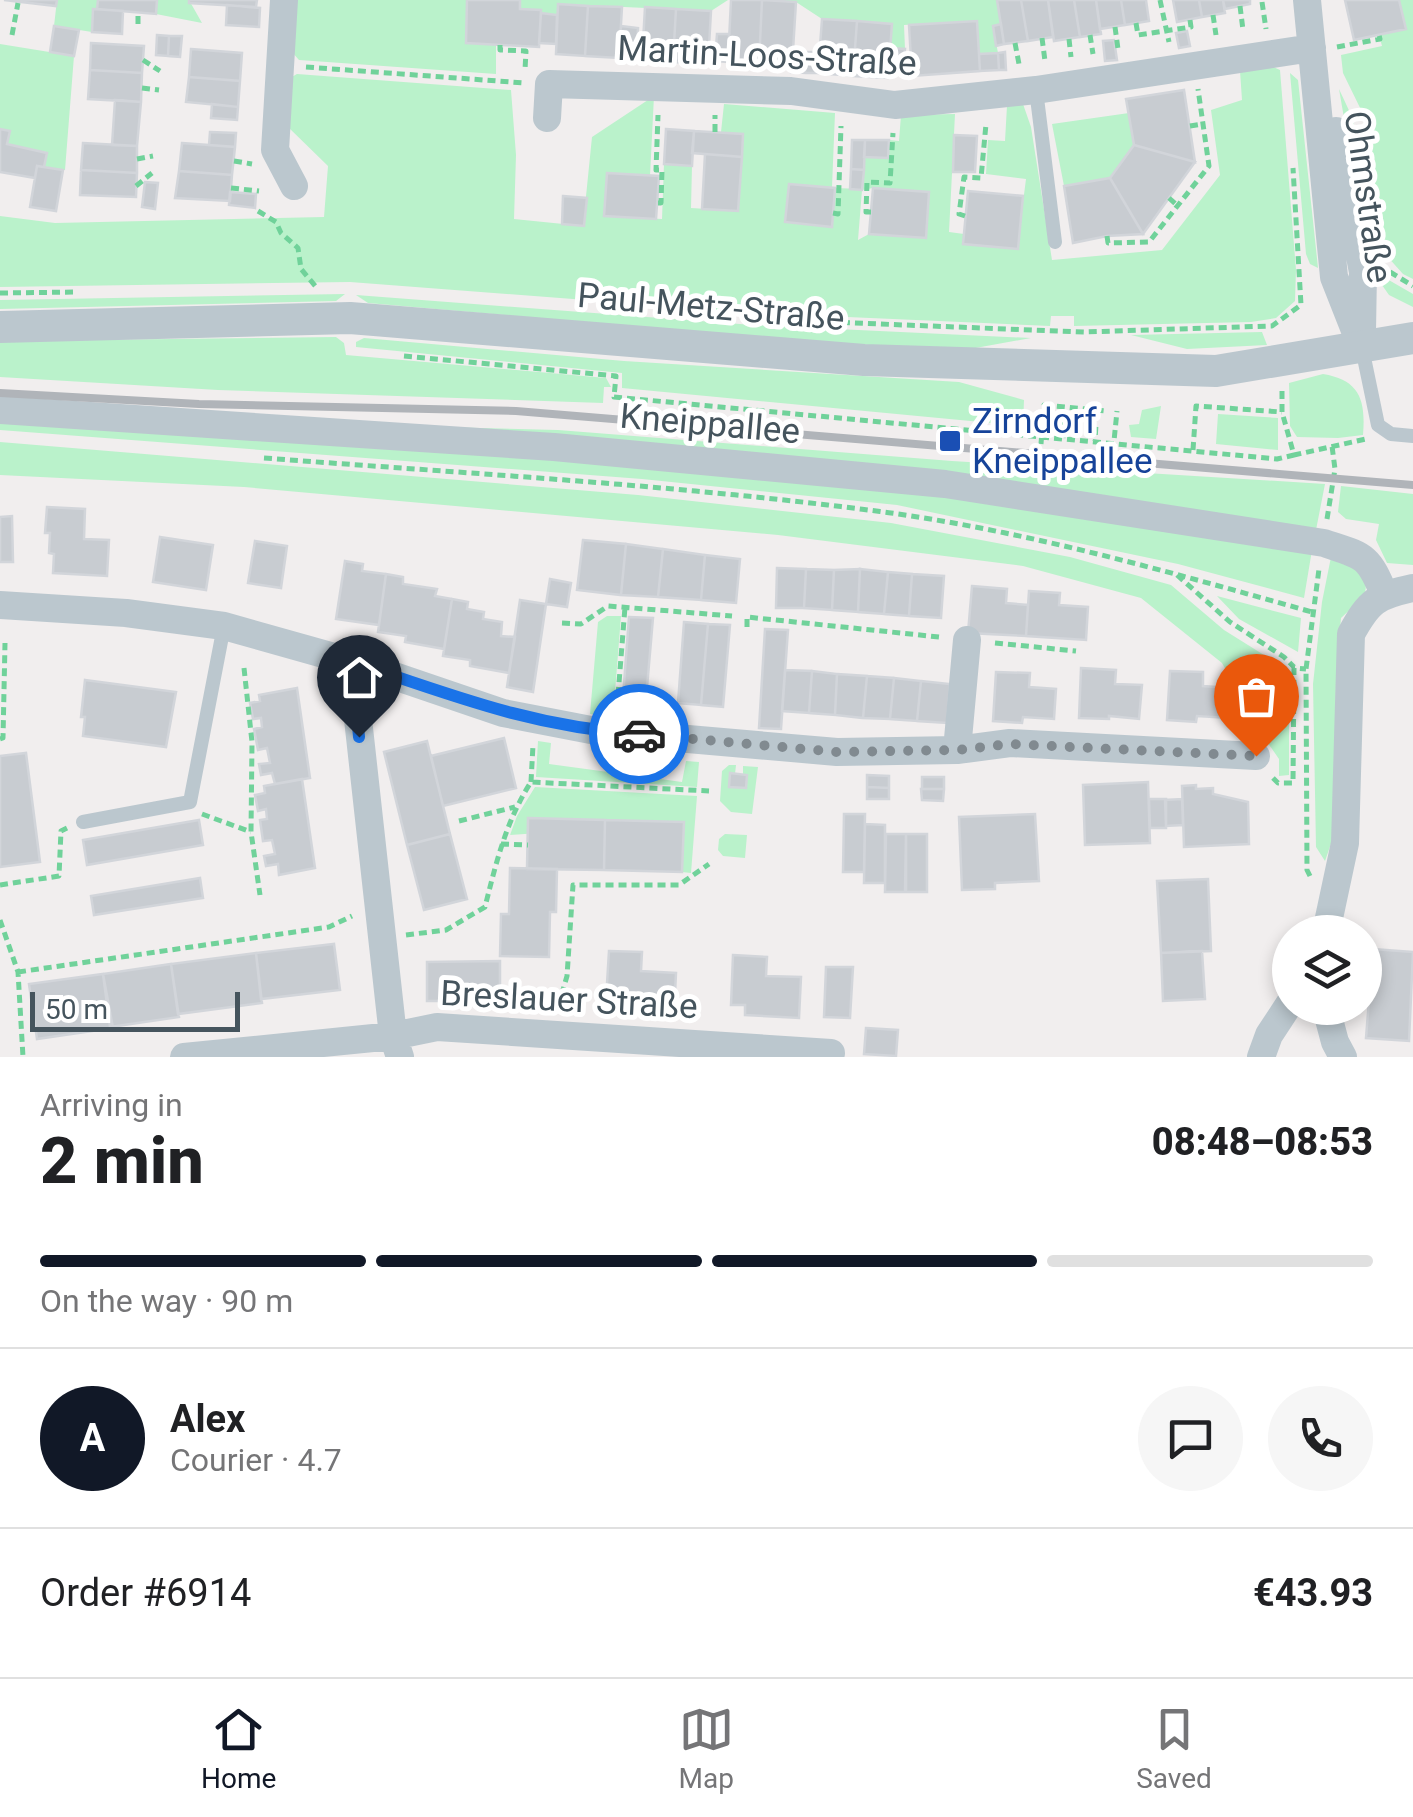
<!DOCTYPE html>
<html lang="en">
<head>
<meta charset="utf-8">
<style>
	:root { --surface:#fff; --page:#f6f6f6; --text:#202124; --muted:#757577; --line:#e0e0e0; --accent:#111827 }
	body { margin:0; font-family:Roboto,sans-serif; background:var(--page); color:var(--text); height:100vh; display:flex; flex-direction:column; font-size:38px; white-space:nowrap }
	* { box-sizing:border-box; margin:0 }
	p { font-size:32px; color:var(--muted) }
	.icon { flex:none; width:55px; height:55px; fill:none; stroke:currentColor; stroke-width:2; stroke-linecap:round; stroke-linejoin:round }
	.map { position:relative; height:1057px; overflow:hidden }
	.details { display:flex; flex-direction:column; background:var(--surface); flex:1 }
	.details>* { flex:none }
	.buttons { position:absolute; left:1272px; top:915px; display:grid; gap:20px }
	.buttons a { display:grid; place-items:center; width:110px; height:110px; border-radius:50%; background:var(--surface); box-shadow:0 5px 15px #0003; font-size:50px }
	.scale { position:absolute; left:30px; bottom:25px; width:210px; box-sizing:border-box; padding-left:10px; border:5px solid #45545d; border-top:0; font-size:28px; line-height:35px; white-space:nowrap; color:#45545d; -webkit-text-stroke:8px #fff; paint-order:stroke }
	.pin { position:absolute; display:grid; place-items:center; width:85px; height:85px; color:#fff; margin:-102px -42px; border-radius:50% 50% 50% 0; rotate:-45deg; box-shadow:0 0 10px #0007 }
	.pin .icon { rotate:45deg }
	.courier { position:absolute; display:grid; place-items:center; width:100px; height:100px; margin:-50px; border:8px solid #1a73e8; border-radius:50%; background:#fff; color:#222; box-shadow:0 2px 12px #0007 }
	.summary em { font-style:normal; font-weight:800 }
	.summary div { display:flex; flex-direction:column-reverse }
	.summary { display:flex; align-items:center; justify-content:space-between; height:170px; padding:0 40px }
	h1 { font-size:65px; font-weight:800; line-height:75px }
	.bar { display:grid; grid-template-columns:repeat(4,1fr); gap:15px 10px; align-content:center; height:120px; padding:0 40px }
	.bar i { height:12px; border-radius:8px; background:var(--line) }
	.bar .selected { background:var(--accent) }
	.bar p { grid-column:span 4 }
	.line { display:flex; align-items:center; gap:25px; padding:0 40px; border-top:2px solid var(--line) }
	.line div { flex:1 }
	.round { display:grid; place-items:center; flex:none; width:105px; height:105px; border-radius:52px; background:var(--page) }
	.tab-bar { display:flex; justify-content:space-around; align-items:center; height:140px; border-top:2px solid var(--line); background:var(--surface); font-size:28px; color:var(--muted) }
	.tab-bar a { display:grid; justify-items:center; gap:5px }
	.tab-bar .selected { color:var(--accent) }
	.map>svg:first-child { display:block }
	.green { fill:#baf2cb; fill-rule:evenodd }
	.building { fill:#c8ccd1; stroke:#d2d5da; stroke-width:2.5 }
	.lines { fill:none; stroke-linecap:round; stroke-linejoin:round }
	.path { stroke:#70d29a; stroke-width:5; stroke-dasharray:8 5; stroke-linecap:butt }
	.service { stroke:#bbc7ce; stroke-width:14 }
	.minor { stroke:#bbc7ce; stroke-width:28 }
	.tertiary { stroke:#bbc7ce; stroke-width:32 }
	.rail { stroke:#b0b4b9; stroke-width:8 }
	.done { stroke:#818a90; stroke-width:10; stroke-dasharray:0 18 }
	.route { stroke:#1a73e8; stroke-width:12 }
	.transit-dot { fill:#1a4fb4; stroke:#fff; stroke-width:4 }
	.labels { text-anchor:middle; dominant-baseline:central; stroke-width:10; stroke-linejoin:round; paint-order:stroke }
	.street-label { font-size:35px; fill:#45545d; stroke:#fff }
	.transit-label { font-size:35px; fill:#164399; stroke:#fff; text-anchor:start }
</style>
</head>
<body>
<div class="map">
<svg width="1413" height="1057" viewBox="0 0 1413 1057">
	<rect width="100%" height="100%" fill="#f1eeee"/>
	<path class="green" d="M57 0H98L92 32 54 26Z
		M157 0H189L202 23 156 14Z
		M296 0H467L466 42 496 45V74L299 60 292 52Z
		M520 0H728L711 11 559 4 557 15 520 9Z
		M757 0H997L1001 24 993 26 998 53 979 54 976 21 904 25 905 49 890 48 891 24 822 19 796 2Z
		M1399 0H1413V279L1403 274 1386 255 1365 118 1343 73 1341 55 1382 46 1379 35 1405 29Z
		M0 44 74 56 65 170 44 167 46 152 7 144 10 131 0 129Z
		M1271 66 1280 70 1296 270 1295 301 1276 318 1251 322 1074 326V316H1051L1050 326 755 313 350 282 0 287V216L55 223 324 217 328 166 287 126 290 78 297 74 511 90 516 155 514 219 583 226 592 137 654 96 650 176 607 173 605 216 662 219 664 164 692 166 691 208 738 211 743 134 721 132 724 104 835 113 832 187 789 184 785 222 831 227 835 188 862 189 864 157 888 158 889 140 899 141 901 115 955 114 949 232 964 234 963 244 1017 249 1026 179 986 174 988 140 1005 141 1007 106 1023 104 1031 127 1052 260 1162 250 1220 175 1211 110 1242 100 1240 71ZM873 188 928 192 925 238 869 234 858 240 862 190Z
		M1290 73 1298 80 1318 268 1310 264 1306 254Z
		M1339 89 1353 119 1375 258 1369 263Z
		M1129 113 1134 145 1110 178 1064 186 1052 124Z
		M1377 278 1387 279 1413 294V307L1389 295Z
		M345 294 336 301 0 309V300Z
		M356 295 753 325 1031 338 959 351 751 337 368 303Z
		M1262 332 1267 345 1187 349 1131 335Z
		M336 337 344 343 346 355 606 378 611 387H604L603 403 218 390 0 377V341Z
		M364 338 624 361 959 382 1024 400 1023 426 622 388V373L356 347V342Z
		M1323 374C1359 380 1366 399 1363 435L1338 438 1297 437 1290 426 1289 383Z
		M1161 406 1156 439 1131 437 1129 425 1139 424 1142 410Z
		M1218 414 1278 418V450L1216 444Z
		M0 415 945 491 1312 550 1304 598 1178 564 897 505 642 479 0 430Z
		M282 423 558 430 952 461 1325 484 1315 535Z
		M0 442 638 495 891 523 1070 557 1171 585 1224 630 1285 668 1289 680V775L1279 776V759L1261 733 1222 663 1141 598 1023 566 778 535 244 487 0 475Z
		M1341 486 1413 494V565L1387 563 1376 540 1379 524 1346 519 1338 512Z
		M1332 552 1360 565C1373 596 1363 597 1341 618L1336 676 1335 832 1325 861 1316 847 1313 684 1322 602Z
		M1217 596 1301 618 1298 652 1239 619Z
		M607 616H621L613 717 590 714 598 622Z
		M538 741 551 743 549 764 682 782 686 761 699 762 697 787 536 777Z
		M729 765H736L735 774H730L729 787 746 788 747 775 743 774V766L758 767 752 814 731 812 720 801 722 771Z
		M535 787 697 796 691 873 682 872 684 823 510 835 517 816Z
		M725 834 747 835 745 858 723 856 718 850 719 839Z"/>
	<path class="building" d="M4 0H57L56 6Z
		M98 0H157L156 14 97 9Z
		M189 0H257L256 7 189 3Z
		M467 0H520V9L541 10 539 47 466 43Z
		M731 0H762L759 64 728 62Z
		M762 0 796 2 792 66 759 64Z
		M997 0H1021L1028 41 1004 44Z
		M1021 0H1048L1053 37 1028 41Z
		M1048 0H1074L1080 37 1054 41Z
		M1074 0H1096L1101 34 1080 37Z
		M1096 0H1121L1125 25 1100 29Z
		M1121 0H1146L1149 21 1125 25Z
		M1173 0H1199L1202 17 1177 22Z
		M1199 0H1223L1225 13 1202 17Z
		M1223 0H1250V4L1225 9Z
		M1345 0H1399L1406 29 1354 40Z
		M558 4 588 6 585 56 556 54Z
		M227 5 260 8 259 27 226 25Z
		M588 6 622 7 619 58 585 56Z
		M645 7 676 9 673 62 642 60Z
		M93 9 123 11 122 34 92 32Z
		M676 9 711 11 708 64 673 62Z
		M541 13 557 15 556 44 539 43Z
		M822 19 857 21 853 76 818 73Z
		M857 21 892 24 888 78 853 76Z
		M977 21 980 71 912 76 909 25Z
		M1001 24 1004 44 996 46 993 26Z
		M54 26 79 30 74 56 50 52Z
		M621 26 638 28 637 49 619 48Z
		M1187 31 1190 46 1179 48 1176 33Z
		M717 34H729L728 62 715 61Z
		M157 35 169 36 168 56 156 55Z
		M169 36H182L180 57 168 56Z
		M1114 40 1117 60 1105 61 1103 41Z
		M91 43 144 46 142 73 90 70Z
		M890 48 905 49 903 71 889 69Z
		M191 49 242 53 240 81 189 77Z
		M793 50 807 52 805 73 791 72Z
		M807 52H820L818 73H805Z
		M1005 52 1006 70H999L998 53Z
		M998 53 999 70 980 71 979 54Z
		M90 70 142 73 141 102 88 99Z
		M189 77 240 81 238 107 186 102Z
		M1184 90 1195 162 1134 145 1126 99Z
		M115 100 141 102 137 146 112 145Z
		M212 104 238 107 237 120 211 118Z
		M0 129 10 131 7 144 47 153 44 167 37 166 35 178 0 172Z
		M666 129 694 131 692 166 664 164Z
		M694 131 743 134 742 157 692 153Z
		M210 132 236 133 235 147 209 145Z
		M954 135 977 136 975 172H953Z
		M852 140H865L864 170 851 169Z
		M865 140H889L888 158 864 157Z
		M83 143 137 146V173L81 170Z
		M182 143 235 147 232 175 179 171Z
		M1134 145 1195 162 1143 234 1110 178Z
		M705 154 742 157 738 211 702 209Z
		M37 166 63 170 56 211 30 207Z
		M851 169 864 170 862 190 850 189Z
		M81 170 137 173 136 197 80 195Z
		M179 171 232 175 230 201 175 198Z
		M607 173 659 176 656 219 604 216Z
		M1110 178 1143 234 1107 236 1073 243 1064 186Z
		M145 182 158 183 155 209 142 207Z
		M789 184 835 188 832 227 785 222Z
		M873 188 929 192 926 238 869 234Z
		M968 191 1023 196 1018 249 963 244Z
		M230 192 256 194 255 208 229 205Z
		M563 196 587 198 584 226 562 224Z
		M47 507 85 509 84 539 109 540 107 576 53 573 54 554 49 553 50 533H45Z
		M12 516 13 562H0V517Z
		M160 537 213 545 206 590 153 582Z
		M583 540 626 544 621 595 577 590Z
		M255 541 287 546 281 588 248 583Z
		M626 544 663 549 658 597 621 595Z
		M663 549 705 555 701 600 658 597Z
		M705 555 740 559 736 603 701 600Z
		M345 561 363 564 362 571 386 574 379 625 336 619Z
		M777 568 806 569 804 608H776Z
		M806 569 834 570 832 610 804 608Z
		M860 569 858 612 832 610 834 570Z
		M860 569 888 572 884 614 858 612Z
		M888 572 912 574 909 616 884 614Z
		M386 574 403 577V584L437 589 435 596 452 599 444 649 405 642 406 636 378 632Z
		M912 574 944 576 941 618 909 616Z
		M550 579 571 583 567 607 546 604Z
		M972 586 1007 589 1006 603 1028 605 1026 636 968 633Z
		M1029 591 1060 593 1059 605 1088 607 1086 640 1026 636Z
		M452 599 468 602 467 609 484 612 483 619 502 622 501 636 515 637 509 673 470 666V660L443 656Z
		M520 600 546 604 533 692 507 687Z
		M629 617 653 618 646 699 623 697Z
		M684 622 708 624 701 705 678 703Z
		M708 624 730 625 723 707 701 705Z
		M765 629 788 630 781 729 759 728Z
		M1081 668 1116 670 1115 684 1142 685 1139 719 1109 716V719L1079 718Z
		M785 670 812 671 809 713 782 711Z
		M812 671 837 674 835 715 809 713Z
		M1170 671 1203 672V686L1229 688 1228 718 1197 716 1196 722 1167 720Z
		M996 672 1030 673 1029 687 1056 689 1054 719 1023 717 1022 723 993 721Z
		M837 674 867 676 863 718 835 715Z
		M867 676 894 678 890 719 863 718Z
		M894 678 921 681 917 721 890 719Z
		M85 680 176 692 166 747 83 736 85 717H81Z
		M921 681 950 684 947 723 917 721Z
		M297 688 310 778 275 784 272 773 261 775 259 764 270 763 267 748 258 750 254 729 262 727 261 718 253 719 250 703 260 701 259 695Z
		M504 738 516 788 443 806 431 756Z
		M427 741 450 834 407 845 384 752Z
		M26 753 40 862 0 867V756Z
		M730 773 747 775 746 788 729 787Z
		M867 775 889 776V788L867 787Z
		M922 777H944V789H922Z
		M302 779 315 868 279 875 278 864 266 866 264 856 275 854 272 840 263 841 260 820 267 819 266 809 258 811 255 795 265 793 264 786Z
		M1148 782 1150 843 1085 845 1083 785Z
		M1196 785V789L1213 788V794L1248 802 1249 844 1184 847 1182 786Z
		M867 787 889 788V799H867Z
		M921 789H944L943 801 922 800Z
		M1149 799H1166V828H1150Z
		M1182 799 1183 825 1166 826 1165 800Z
		M844 814H865L864 872H843Z
		M1035 814 1039 881 995 883V889L962 890 959 817Z
		M528 818 605 820 604 870 527 869Z
		M199 820 203 845 87 865 83 840Z
		M605 820 684 822 682 872 604 870Z
		M865 824 885 825V883H864Z
		M450 834 467 899 424 910 407 845Z
		M886 834H906L905 892H885Z
		M906 834H927V892H906Z
		M510 868 557 869 556 912H550L549 957 500 956 501 914H509Z
		M200 878 203 898 94 915 91 896Z
		M1208 879 1211 951 1161 953 1157 881Z
		M334 944 340 990 261 999 256 953Z
		M1373 949 1413 952 1409 1041 1366 1038Z
		M609 951 642 952 641 971 676 973 674 1014 620 1011V1001L606 1000Z
		M1202 951 1205 999 1163 1001 1161 953Z
		M256 953 262 1003 178 1014 171 964Z
		M733 955 767 957 766 976 801 977 799 1018 745 1015V1005H731Z
		M500 961V1001H427V962Z
		M171 964 179 1017 110 1027 103 974Z
		M826 967H853L850 1018 824 1017Z
		M103 974 113 1028 37 1039 29 984Z
		M866 1028 898 1030 896 1056 864 1054Z"/>
	<g class="lines">
		<path class="path" d="M1160 0 1169 42
			M1262 2 1266 29
			M1240 6 1243 30
			M1213 15 1216 35
			M1136 23 1138 35 1191 27 1190 20
			M138 24V12
			M1115 27 1118 49
			M12 35 18 3
			M1090 35 1093 54
			M1042 38 1045 61
			M1069 39 1071 57
			M1015 43 1019 64
			M500 45V50L526 51 525 70
			M1337 47 1380 39 1379 35
			M143 60 160 71
			M306 67 525 83
			M142 88 159 90
			M1190 126 1202 124
			M715 132V115
			M137 159 153 156
			M234 161 252 164
			M136 186 152 173
			M231 188 259 191
			M1169 198 1178 206
			M658 203H661L662 170H656L658 115
			M258 211 276 222 281 233 298 248 301 269 317 288
			M871 212H866L867 182 890 183 893 133
			M833 213 838 214 841 126
			M965 216 959 214 964 177 981 178 986 124
			M1107 236 1108 243 1149 242 1209 166 1198 89
			M1390 272 1413 286
			M0 293 77 292
			M777 320 1084 332 1272 326 1301 305 1293 168
			M404 356 616 376 614 397 1277 459 1294 455
			M1282 391V412L1294 455 1366 439
			M1063 438 1064 421 1096 424 1095 441
			M1041 444 1044 405 1107 411
			M1193 450 1196 406 1282 412
			M1113 451 1117 411
			M264 458C473 474 683 485 891 513 1034 533 1173 573 1312 612
			M1327 519 1335 469 1332 446
			M1177 575 1230 622 1284 657 1294 667
			M562 623 581 624 608 606 732 616
			M747 627V617L939 637
			M995 643 1076 651
			M244 668 252 742 251 832 260 895
			M617 708 625 607
			M0 739 3 738 5 643
			M1273 778 1278 783H1293L1294 668 1306 669
			M531 782 533 745
			M202 814 251 832
			M459 821 515 807
			M501 844 528 845
			M1310 876 1307 870 1306 669 1319 569
			M0 885 59 876 61 831 67 828
			M0 920 18 972 23 1057
			M406 935 446 930 485 907C496 863 506 821 531 782L709 791
			M18 972 329 927 352 916
			M558 1007 567 976 573 885H679L709 864"/>
		<path class="service" d="M1036 90 1055 242
			M1362 348 1378 425 1391 434 1413 436
			M83 822 190 802 224 626"/>
		<path class="minor" d="M284 0 275 150 294 186
			M1307 0 1334 277 1362 348
			M547 118 549 84 791 91 895 105 1036 90 1312 48
			M1336 131 1363 272 1362 331
			M0 410 554 447 945 484 1324 543C1363 556 1368 554 1384 594
			M0 605 126 613 224 626 359 664 503 713 596 731 837 752 957 750 1010 743 1256 756
			M359 664 356 701 393 1036 400 1057
			M957 750 967 640
			M1326 932 1345 843 1351 634C1369 601 1376 596 1413 588
			M1326 1008 1335 1042 1343 1057
			M184 1057 393 1036 437 1027 831 1053
			M1261 1057 1269 1035 1290 1003"/>
		<path class="tertiary" d="M0 327 350 318 864 360 1216 371 1413 338"/>
		<path class="rail" d="M0 393 199 404 516 411 1413 485"/>
	</g>
	<g class="lines">
		<path class="done" d="M639 734 837 752 957 750 1010 744 1256 756"/>
		<path class="route" d="M359 737 356 701 359 664C457 697 534 727 639 734"/>
	</g>
	<rect class="transit-dot" x="938" y="429" width="24" height="24" rx="5"/>
	<g class="labels">
		<g class="street-label">
			<text transform="translate(767 56) rotate(3)">Martin-Loos-Straße</text>
			<text transform="translate(1368 197) rotate(82)">Ohmstraße</text>
			<text transform="translate(711 307) rotate(5)">Paul-Metz-Straße</text>
			<text transform="translate(710 424) rotate(5)">Kneippallee</text>
			<text transform="translate(569 1000) rotate(3)">Breslauer Straße</text>
		</g>
		<g class="transit-label">
			<text x="972" y="421">Zirndorf<tspan x="972" dy="40">Kneippallee</tspan></text>
		</g>
	</g>
</svg>
<div class="buttons">
<a><svg class="icon" aria-label="layers" viewBox="0 0 24 24"><path d="M12 4l9 5-9 5-9-5zM3 14l9 5 9-5"/></svg></a>
</div>
<div class="scale">50 m</div>
<div class="pin" style="left:1256px;top:756px;background:#ea580c"><svg class="icon" aria-label="bag" viewBox="0 0 24 24"><path d="M5 8h14l-1 12H6zM9 8a3 3 0 0 1 6 0"/></svg></div>
<div class="pin" style="left:359px;top:737px;background:#1f2937"><svg class="icon" aria-label="home" viewBox="0 0 24 24"><path d="M3 11l9-7 9 7M6 9v11h12V9"/></svg></div>
<div class="courier" style="left:639px;top:734px"><svg class="icon" aria-label="car" viewBox="0 0 24 24"><path d="M5 17H2v-5l4-1 3-4h7l3 4 3 1v5h-3M9 17h6M6 11h13"/><circle cx="7" cy="17" r="2"/><circle cx="17" cy="17" r="2"/></svg></div>
</div>
<section class="details">
<div class="summary"><div><h1>2 min</h1><p>Arriving in</p></div><em>08:48–08:53</em></div>
<div class="bar"><i class="selected"></i><i class="selected"></i><i class="selected"></i><i></i><p>On the way · 90 m</p></div>
<div class="line" style="height:180px"><b class="round" style="background:var(--accent);color:#fff">A</b><div><b>Alex</b><p>Courier · 4.7</p></div><a class="round"><svg class="icon" aria-label="chat" viewBox="0 0 24 24"><path d="M4 5h16v11H9l-5 4z"/></svg></a><a class="round"><svg class="icon" aria-label="phone" viewBox="0 0 24 24"><path d="M5 4h4l2 5-3 2q2 4 5 5l2-3 5 2v4C11 20 4 13 5 4z"/></svg></a></div>
<div class="line" style="height:130px"><div>Order #6914</div><b>€43.93</b></div>
</section>
<nav class="tab-bar">
<a class="selected"><svg class="icon" aria-label="home" viewBox="0 0 24 24"><path d="M3 11l9-7 9 7M6 9v11h12V9"/></svg>Home</a>
<a><svg class="icon" aria-label="map" viewBox="0 0 24 24"><path d="M3 6l6-2 6 2 6-2v14l-6 2-6-2-6 2zM9 4v14M15 6v14"/></svg>Map</a>
<a><svg class="icon" aria-label="saved" viewBox="0 0 24 24"><path d="M7 4h10v16l-5-4-5 4z"/></svg>Saved</a>
</nav>
</body>
</html>
